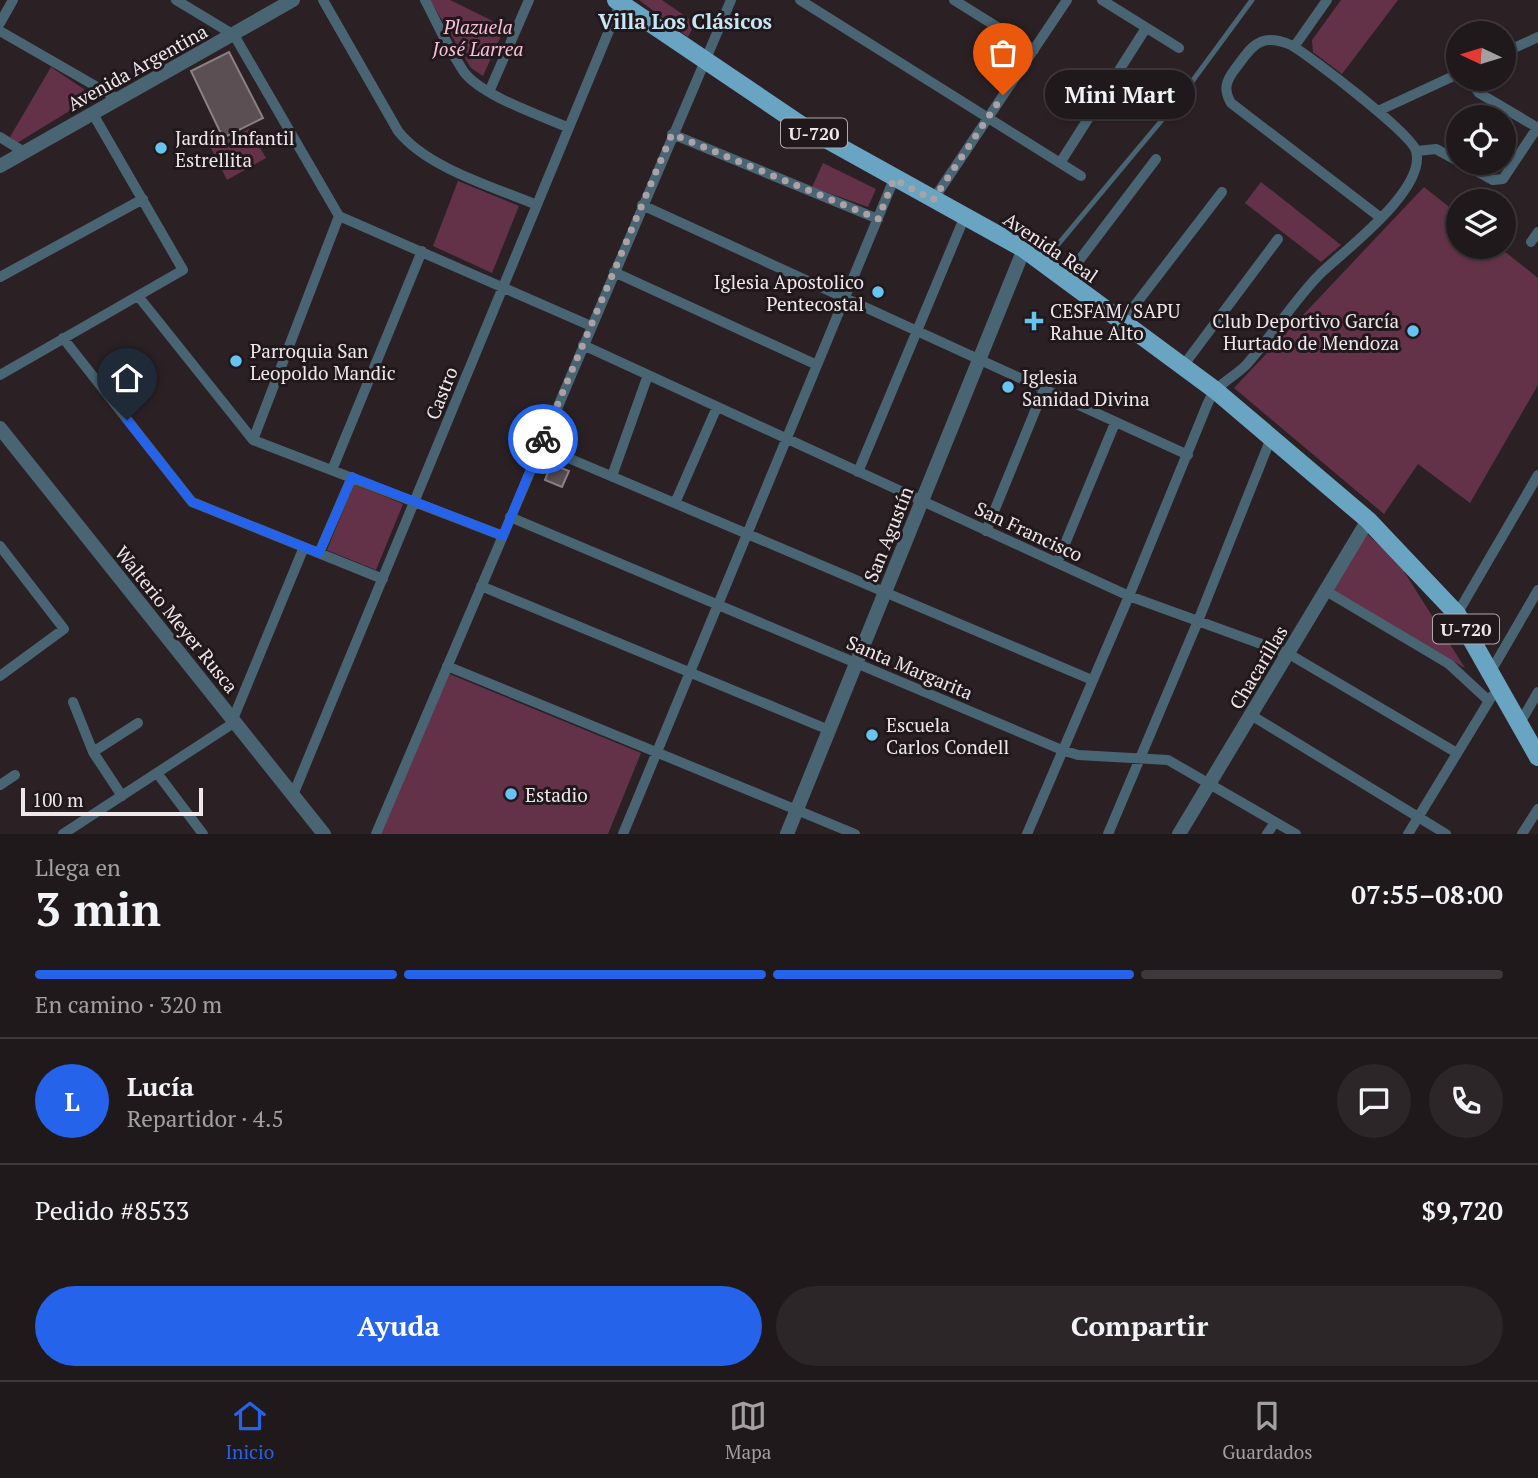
<!DOCTYPE html>
<html lang="es">
<head>
<meta charset="utf-8">
<style>
	:root { --surface:#20191c; --page:#2d2629; --text:#f1f3f6; --muted:#a2a0a3; --line:#3d383b; --accent:#2563eb }
	body { margin:0; font-family:"PT Serif",serif; background:var(--page); color:var(--text); height:100vh; display:flex; flex-direction:column; font-size:26px; white-space:nowrap }
	* { box-sizing:border-box; margin:0 }
	p { font-size:23px; color:var(--muted) }
	.icon { flex:none; width:38px; height:38px; fill:none; stroke:currentColor; stroke-width:2; stroke-linecap:round; stroke-linejoin:round }
	.map { position:relative; height:834px; overflow:hidden }
	.panel { display:flex; flex-direction:column; background:var(--surface); flex:1 }
	.panel>* { flex:none }
	.needle { width:46px; rotate:274deg }
	.tools { position:absolute; left:1446px; top:21px; display:grid; gap:14px }
	.tools a { display:grid; place-items:center; width:70px; height:70px; border-radius:50%; background:var(--surface); box-shadow:0 2px 5px #0004,0 0 0 2px var(--line); font-size:35px }
	.scale { position:absolute; left:21px; bottom:18px; width:182px; box-sizing:border-box; padding-left:7px; border:4px solid #efe8eb; border-top:0; font-size:19px; line-height:24px; white-space:nowrap; color:#efe8eb; -webkit-text-stroke:5px #21181c; paint-order:stroke }
	.pin { position:absolute; display:grid; place-items:center; width:60px; height:60px; color:#fff; margin:-72px -30px; border-radius:50% 50% 50% 0; rotate:-45deg; box-shadow:0 0 7px #0007 }
	.pin .icon { rotate:45deg }
	.courier { position:absolute; display:grid; place-items:center; width:70px; height:70px; margin:-35px; border:5px solid #2563eb; border-radius:50%; background:#fff; color:#222; box-shadow:0 2px 9px #0007 }
	.bubble { position:absolute; height:49px; border-radius:24px; background:var(--surface); box-shadow:0 2px 5px #0004,0 0 0 2px var(--line); font-size:23px; font-weight:700; line-height:49px; text-align:center }
	.headline em { font-style:normal; font-weight:700 }
	.headline div { display:flex; flex-direction:column-reverse }
	.headline { display:flex; align-items:center; justify-content:space-between; height:119px; padding:0 35px }
	h1 { font-size:46px; font-weight:700; line-height:52px }
	.bar { display:grid; grid-template-columns:repeat(4,1fr); gap:10px 7px; align-content:center; height:84px; padding:0 35px }
	.bar i { height:9px; border-radius:5px; background:var(--line) }
	.bar .current { background:var(--accent) }
	.bar p { grid-column:span 4 }
	.line { display:flex; align-items:center; gap:18px; padding:0 35px; border-top:2px solid var(--line) }
	.line div { flex:1 }
	.round { display:grid; place-items:center; flex:none; width:74px; height:74px; border-radius:37px; background:var(--page) }
	.action { display:flex; gap:14px; margin-top:auto; padding:14px 35px }
	.action a { flex:1; height:80px; border-radius:42px; background:var(--accent); color:#fff; font-size:28px; font-weight:700; line-height:80px; text-align:center }
	.action a+a { background:var(--page); color:var(--text) }
	.tab-bar { display:flex; justify-content:space-around; align-items:center; height:98px; border-top:2px solid var(--line); background:var(--surface); font-size:19px; color:var(--muted) }
	.tab-bar a { display:grid; justify-items:center; gap:4px }
	.tab-bar .current { color:var(--accent) }
	.map>svg:first-child { display:block }
	.green { fill:#633249 }
	.building { fill:#5b4f54; stroke:#8d8085; stroke-width:2 }
	.lines { fill:none; stroke-linecap:round; stroke-linejoin:round }
	.service { stroke:#496573; stroke-width:5 }
	.minor { stroke:#496573; stroke-width:10 }
	.tertiary { stroke:#496573; stroke-width:14 }
	.primary { stroke:#69a5c2; stroke-width:18 }
	.done { stroke:#aaa2a6; stroke-width:7; stroke-dasharray:0 12.6 }
	.route { stroke:#2563eb; stroke-width:9 }
	.poi-dot { fill:#67c4f0; stroke:#21181c; stroke-width:2.5 }
	.labels { text-anchor:middle; dominant-baseline:central; stroke-width:6; stroke-linejoin:round; paint-order:stroke }
	.shield { fill:#21181c; stroke:#b1aaad; stroke-width:2 }
	.shield-label { font-size:18px; font-weight:bold; fill:#efe8eb }
	.park-label { font-size:19px; font-style:italic; fill:#f8bfd7; stroke:#21181c }
	.street-label { font-size:19px; fill:#efe8eb; stroke:#21181c }
	.poi-label { font-size:19px; fill:#efe8eb; stroke:#21181c; text-anchor:start }
	.neighbourhood-label { font-size:21px; font-weight:bold; fill:#c7e6f7; stroke:#21181c }
</style>
</head>
<body>
<div class="map">
<svg width="1538" height="834" viewBox="0 0 1538 834">
	<rect width="100%" height="100%" fill="#2b2125"/>
	<path class="green" d="M430 0H450L505 27 483 76 471 68Z
		M639 0H662L695 23 688 37Z
		M1341 0H1398L1342 74 1313 52 1312 40Z
		M51 67 94 96 17 143 10 137Z
		M249 129 266 158 227 180 211 148Z
		M823 163 876 189 868 207 812 187Z
		M458 181 519 206 492 273 433 246Z
		M1261 182 1341 245 1321 262 1245 203Z
		M1424 187 1458 214V247H1499L1538 278V385L1470 503 1418 464 1384 514 1234 388Z
		M354 484 403 504 376 570 327 550Z
		M1364 531 1398 562 1465 668 1329 589Z
		M447 673 641 753 608 834H381Z"/>
	<path class="building" d="M229 52 263 118 223 138 191 71Z
		M551 464 569 471 562 487 545 480Z"/>
	<g class="lines">
		<path class="service" d="M1045 260 1177 102 1252 0"/>
		<path class="minor" d="M176 0 234 35 339 216
			M323 0 398 131C427 168 494 187 537 205
			M425 0C437 23 449 50 464 72 482 96 540 115 569 128
			M800 0 1081 176
			M954 0 1034 50
			M1102 0 1179 48
			M0 23 13 0
			M0 31 118 99
			M1294 47 1327 0
			M1503 53 1538 37
			M1469 79 1479 93 1538 128
			M489 92 529 0
			M1378 111 1458 74
			M672 134 878 219
			M0 137 24 152
			M1417 151 1436 149 1458 161
			M1060 163 1146 28
			M1462 163 1493 180 1503 179 1537 128
			M933 200 1067 0
			M642 205 1188 455
			M339 216 591 326
			M1531 242 1538 232
			M614 272 817 365
			M0 277 143 199
			M1065 279 1156 159
			M138 296 253 440 503 536
			M1122 322 1222 192
			M63 338 192 502 383 579
			M583 345 1129 596 1289 654 1457 753
			M1183 366 1278 239
			M0 375 183 270 93 114
			M253 440 339 216
			M540 446 1092 680
			M332 470 422 251
			M858 472 965 216
			M612 476 648 375
			M675 503 717 407
			M510 517 1062 750 1078 755 1168 760 1296 834
			M986 531 1044 389
			M0 546 64 629 0 676
			M319 553 352 477
			M1057 563 1115 423
			M481 586 829 730
			M1326 591 1449 664 1489 701
			M1457 614 1538 475
			M447 666 855 834
			M1491 671 1538 590
			M73 702 93 752 122 796
			M1251 715 1446 834
			M233 719 304 547
			M1520 723 1538 692
			M93 752 138 723
			M157 773 203 834
			M0 785 15 775
			M293 795 620 4
			M63 834 235 722
			M376 834 731 0
			M623 834 894 179
			M1027 834 1129 596 1207 405C1209 401 1211 395 1215 391 1222 382 1238 374 1247 364 1273 335 1294 300 1321 273 1345 250 1427 189 1416 151 1412 134 1310 56 1291 45 1284 42 1277 40 1270 40 1253 40 1244 58 1235 69 1226 81 1223 89 1231 103L1381 218
			M1108 834 1198 621 1271 438
			M1267 834 1275 822
			M1408 834 1492 696
			M1522 834 1538 809"/>
		<path class="tertiary" d="M0 166 293 0
			M0 428 324 834
			M787 834 1024 249
			M1179 834 1368 520"/>
		<path class="primary" d="M616 0 804 127 1024 249 1215 390 1368 520 1457 614 1538 757"/>
	</g>
	<g class="lines">
		<path class="done" d="M543 439 672 134 878 219 894 179 933 200 1003 95"/>
		<path class="route" d="M127 420 192 502 319 553 352 477 503 536 543 439"/>
	</g>
	<g class="poi-dot">
		<circle cx="161" cy="148" r="7"/>
		<circle cx="878" cy="292" r="7"/>
		<path d="M1030.5 310.5h7v7h7v7h-7v7h-7v-7h-7v-7h7z"/>
		<circle cx="1413" cy="331" r="7"/>
		<circle cx="236" cy="361" r="7"/>
		<circle cx="1008" cy="387" r="7"/>
		<circle cx="872" cy="735" r="7"/>
		<circle cx="511" cy="794" r="7"/>
	</g>
	<g class="labels">
		<g class="shield">
			<rect x="781" y="118.5" width="66" height="29" rx="5"/>
			<rect x="1433" y="614.5" width="66" height="29" rx="5"/>
		</g>
		<g class="shield-label">
			<text x="814" y="133">U-720</text>
			<text x="1466" y="629">U-720</text>
		</g>
		<g class="park-label">
			<text x="478" y="26">Plazuela<tspan x="478" dy="22">José Larrea</tspan></text>
		</g>
		<g class="street-label">
			<text transform="translate(137 67) rotate(-29)">Avenida Argentina</text>
			<text transform="translate(1051 247) rotate(34)">Avenida Real</text>
			<text transform="translate(441 393) rotate(-68)">Castro</text>
			<text transform="translate(1029 531) rotate(25)">San Francisco</text>
			<text transform="translate(888 534) rotate(-68)">San Agustín</text>
			<text transform="translate(177 619) rotate(51)">Walterio Meyer Rusca</text>
			<text transform="translate(910 667) rotate(23)">Santa Margarita</text>
			<text transform="translate(1258 667) rotate(-59)">Chacarillas</text>
		</g>
		<g class="poi-label">
			<text x="175" y="137">Jardín Infantil<tspan x="175" dy="22">Estrellita</tspan></text>
			<text x="864" y="281" text-anchor="end">Iglesia Apostolico<tspan x="864" dy="22">Pentecostal</tspan></text>
			<text x="1050" y="310">CESFAM/ SAPU<tspan x="1050" dy="22">Rahue Alto</tspan></text>
			<text x="1399" y="320" text-anchor="end">Club Deportivo García<tspan x="1399" dy="22">Hurtado de Mendoza</tspan></text>
			<text x="250" y="350">Parroquia San<tspan x="250" dy="22">Leopoldo Mandic</tspan></text>
			<text x="1022" y="376">Iglesia<tspan x="1022" dy="22">Sanidad Divina</tspan></text>
			<text x="886" y="724">Escuela<tspan x="886" dy="22">Carlos Condell</tspan></text>
			<text x="525" y="794">Estadio</text>
		</g>
		<g class="neighbourhood-label">
			<text x="685" y="21">Villa Los Clásicos</text>
		</g>
	</g>
</svg>
<div class="tools">
<a><svg class="needle" viewBox="-14 -14 28 28"><path d="M0-13l5 13h-10z" fill="#e53935"/><path d="M0 13l5-13h-10z" fill="#a2a0a3"/></svg></a>
<a><svg class="icon" aria-label="locate" viewBox="0 0 24 24"><circle cx="12" cy="12" r="6"/><path d="M12 2v4M12 18v4M2 12h4M18 12h4"/></svg></a>
<a><svg class="icon" aria-label="layers" viewBox="0 0 24 24"><path d="M12 4l9 5-9 5-9-5zM3 14l9 5 9-5"/></svg></a>
</div>
<div class="scale">100 m</div>
<div class="pin" style="left:1003px;top:95px;background:#ea580c"><svg class="icon" aria-label="bag" viewBox="0 0 24 24"><path d="M5 8h14l-1 12H6zM9 8a3 3 0 0 1 6 0"/></svg></div>
<div class="pin" style="left:127px;top:420px;background:#1f2937"><svg class="icon" aria-label="home" viewBox="0 0 24 24"><path d="M3 11l9-7 9 7M6 9v11h12V9"/></svg></div>
<div class="courier" style="left:543px;top:439px"><svg class="icon" aria-label="bike" viewBox="0 0 24 24"><circle cx="6" cy="16" r="4"/><circle cx="18" cy="16" r="4"/><path d="M6 16l4-8h5l3 8M10 8l3 8H6M13 5h3"/></svg></div>
<div class="bubble" style="left:1045px;top:70px;width:150px">Mini Mart</div>
</div>
<section class="panel">
<div class="headline"><div><h1>3 min</h1><p>Llega en</p></div><em>07:55–08:00</em></div>
<div class="bar"><i class="current"></i><i class="current"></i><i class="current"></i><i></i><p>En camino · 320 m</p></div>
<div class="line" style="height:126px"><b class="round" style="background:var(--accent);color:#fff">L</b><div><b>Lucía</b><p>Repartidor · 4.5</p></div><a class="round"><svg class="icon" aria-label="chat" viewBox="0 0 24 24"><path d="M4 5h16v11H9l-5 4z"/></svg></a><a class="round"><svg class="icon" aria-label="phone" viewBox="0 0 24 24"><path d="M5 4h4l2 5-3 2q2 4 5 5l2-3 5 2v4C11 20 4 13 5 4z"/></svg></a></div>
<div class="line" style="height:91px"><div>Pedido #8533</div><b>$9,720</b></div>
<div class="action"><a>Ayuda</a><a>Compartir</a></div>
</section>
<nav class="tab-bar">
<a class="current"><svg class="icon" aria-label="home" viewBox="0 0 24 24"><path d="M3 11l9-7 9 7M6 9v11h12V9"/></svg>Inicio</a>
<a><svg class="icon" aria-label="map" viewBox="0 0 24 24"><path d="M3 6l6-2 6 2 6-2v14l-6 2-6-2-6 2zM9 4v14M15 6v14"/></svg>Mapa</a>
<a><svg class="icon" aria-label="saved" viewBox="0 0 24 24"><path d="M7 4h10v16l-5-4-5 4z"/></svg>Guardados</a>
</nav>
</body>
</html>
